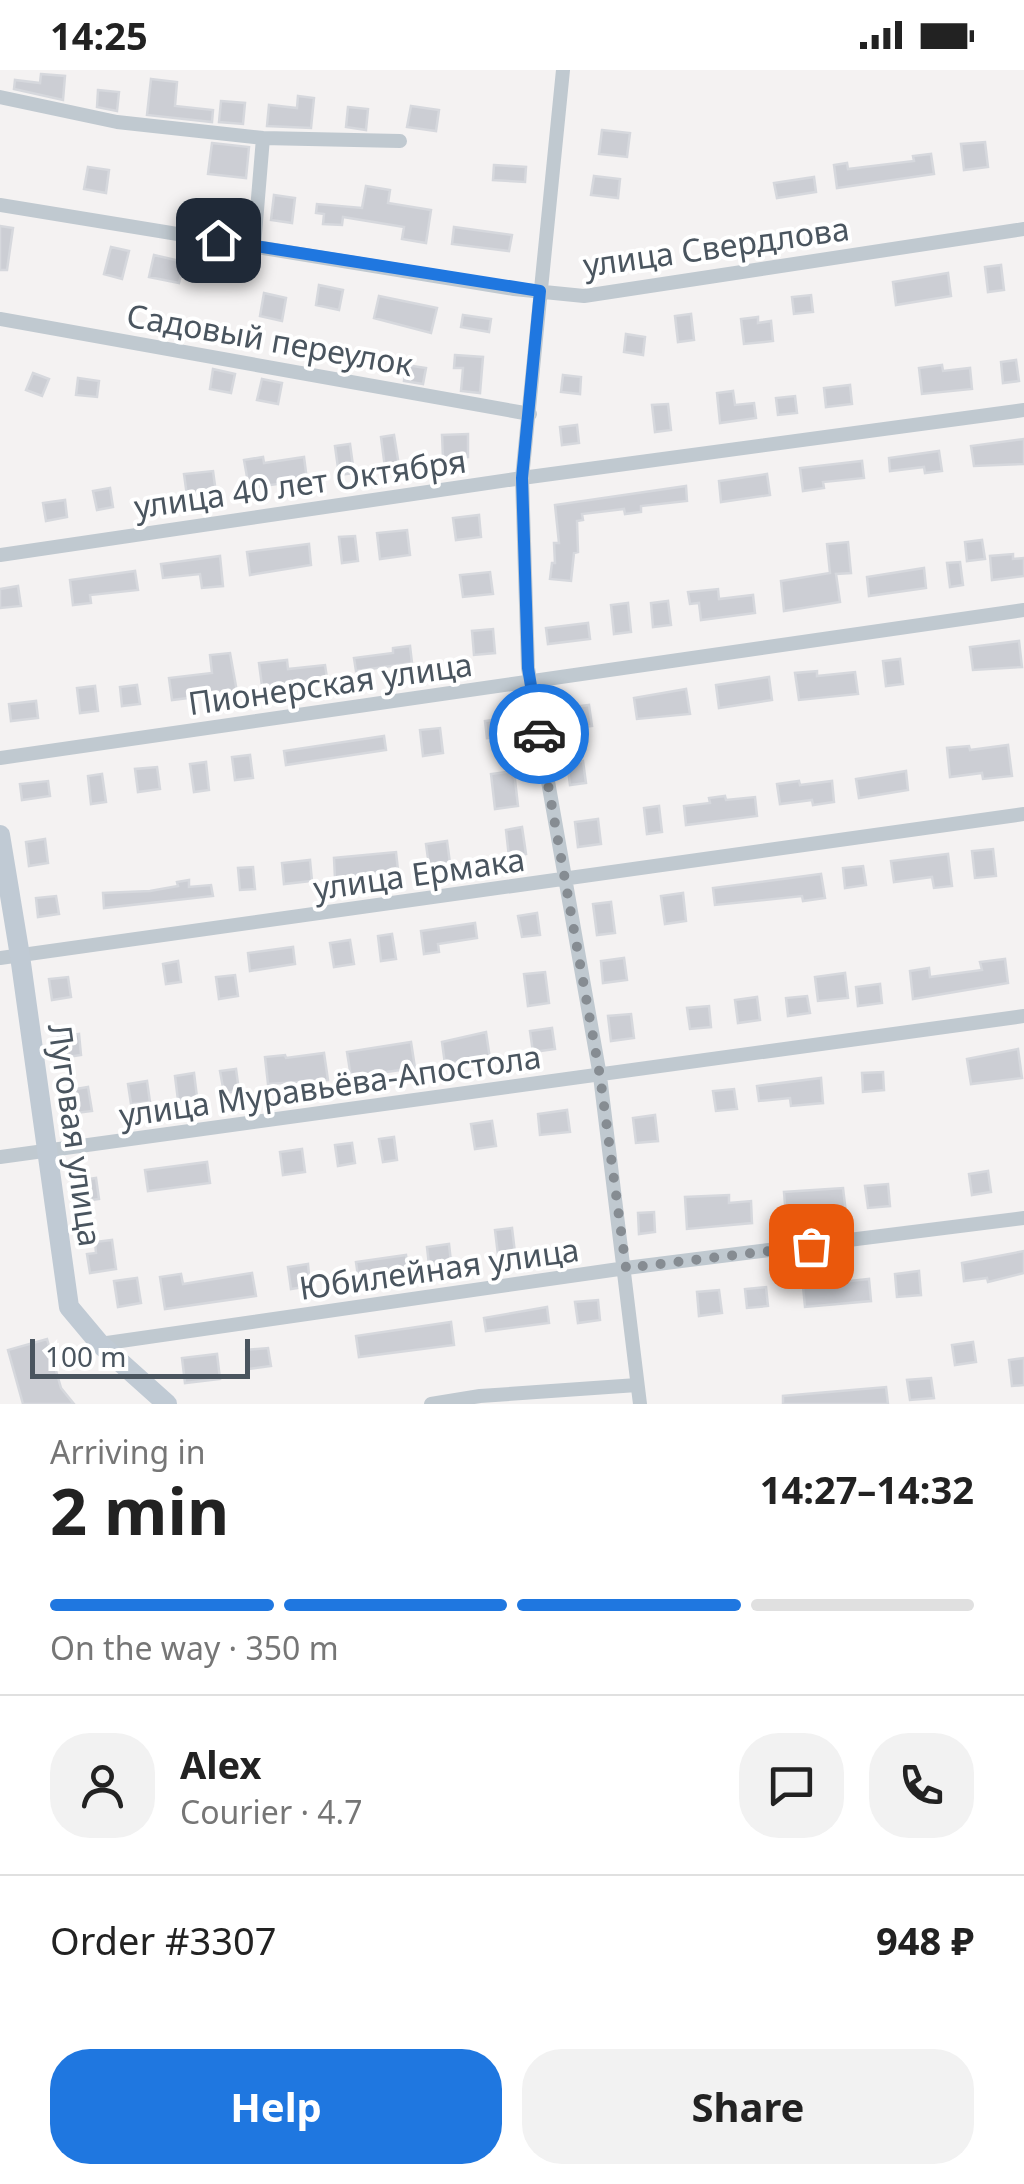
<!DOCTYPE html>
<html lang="en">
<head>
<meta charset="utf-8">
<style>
	:root { --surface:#fff; --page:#f2f2f2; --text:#222; --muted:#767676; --line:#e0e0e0; --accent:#1f77e0 }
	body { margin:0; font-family:"Noto Sans",sans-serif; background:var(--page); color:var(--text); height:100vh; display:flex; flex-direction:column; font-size:38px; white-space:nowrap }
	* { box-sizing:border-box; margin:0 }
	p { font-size:32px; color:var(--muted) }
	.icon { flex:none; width:55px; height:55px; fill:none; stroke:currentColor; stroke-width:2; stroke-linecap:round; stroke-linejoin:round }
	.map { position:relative; height:1334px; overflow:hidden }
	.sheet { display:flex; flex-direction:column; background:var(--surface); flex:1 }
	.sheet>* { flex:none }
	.scale { position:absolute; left:30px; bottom:25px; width:220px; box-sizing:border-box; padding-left:10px; border:5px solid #4a555f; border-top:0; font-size:28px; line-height:35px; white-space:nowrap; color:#4a555f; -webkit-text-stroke:8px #fff; paint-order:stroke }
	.pin { position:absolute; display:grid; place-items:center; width:85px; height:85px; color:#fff; margin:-42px; border-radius:20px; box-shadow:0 5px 15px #0006 }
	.courier { position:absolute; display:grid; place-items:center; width:100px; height:100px; margin:-50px; border:8px solid #1f77e0; border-radius:50%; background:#fff; color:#222; box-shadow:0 2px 12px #0007 }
	.head em { font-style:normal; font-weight:700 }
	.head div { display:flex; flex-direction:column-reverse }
	.head { display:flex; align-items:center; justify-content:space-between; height:170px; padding:0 50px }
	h1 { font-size:65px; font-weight:700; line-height:75px }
	.bar { display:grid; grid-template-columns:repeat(4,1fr); gap:15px 10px; align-content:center; height:120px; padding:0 50px }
	.bar i { height:12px; border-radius:8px; background:var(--line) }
	.bar .current { background:var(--accent) }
	.bar p { grid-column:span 4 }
	.line { display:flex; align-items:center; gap:25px; padding:0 50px; border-top:2px solid var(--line) }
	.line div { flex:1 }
	.round { display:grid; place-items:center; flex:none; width:105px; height:105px; border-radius:40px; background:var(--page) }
	.primary-button { display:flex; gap:20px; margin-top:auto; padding:20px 50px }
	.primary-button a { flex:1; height:115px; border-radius:40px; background:var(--accent); color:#fff; font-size:40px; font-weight:700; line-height:115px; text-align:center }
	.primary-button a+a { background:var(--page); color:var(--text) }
	.status { display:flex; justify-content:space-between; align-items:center; height:70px; padding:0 50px; background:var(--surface); direction:ltr }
	.status svg { height:28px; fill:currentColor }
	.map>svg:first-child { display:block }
	.building { fill:#ccced4; stroke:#d6d8dd; stroke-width:2.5 }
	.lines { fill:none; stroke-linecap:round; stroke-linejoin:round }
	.street { stroke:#c0c9d0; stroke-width:14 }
	.secondary { stroke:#c0cad4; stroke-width:20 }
	.done { stroke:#868c92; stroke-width:10; stroke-dasharray:0 18 }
	.route { stroke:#1f77e0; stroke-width:12 }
	.labels { text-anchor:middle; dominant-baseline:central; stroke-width:8; stroke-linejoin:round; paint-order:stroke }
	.street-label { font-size:32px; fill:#4a555f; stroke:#fff }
</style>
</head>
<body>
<div class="status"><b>14:25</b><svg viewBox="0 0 49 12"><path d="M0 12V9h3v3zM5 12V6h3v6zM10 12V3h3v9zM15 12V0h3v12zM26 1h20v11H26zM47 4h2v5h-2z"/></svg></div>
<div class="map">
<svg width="1024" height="1334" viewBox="0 0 1024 1334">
	<rect width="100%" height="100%" fill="#f4f2f2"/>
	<path class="building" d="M41 4 65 6 63 30 14 19 15 10 40 13Z
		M151 9 177 12 175 36 213 40 212 52 147 45Z
		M98 20 119 22 117 41 97 37Z
		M298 26 314 28 311 58 267 56 269 35 297 38Z
		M221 31 245 33 243 54 219 52Z
		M411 36 439 40 436 61 407 57Z
		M348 37 368 39 366 60 346 57Z
		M602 60 630 63 627 87 599 84Z
		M985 72 988 97 964 100 961 74Z
		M212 73 249 77 246 108 208 104Z
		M931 84 934 104 837 118 834 95 847 93 848 99 914 91 913 86Z
		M494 95 526 97 525 112 493 110Z
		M88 97 109 100 106 123 84 119Z
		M594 106 620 109 618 128 591 125Z
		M814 107 816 122 777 128 774 113Z
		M366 116 390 120 388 133 431 140 426 173 402 169 404 157 343 147 342 155 323 154 324 144 316 143 317 134 362 138Z
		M274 125 295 128 292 153 271 150Z
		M0 156 13 158 7 200H0Z
		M454 157 512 165 509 181 452 174Z
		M111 177 129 181 122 209 104 204Z
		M154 185 184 192 179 213 149 207Z
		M1001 195 1004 220 988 222 985 197Z
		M948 203 951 226 896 235 893 212Z
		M319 215 343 220 339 240 316 235Z
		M264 223 286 228 282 251 260 246Z
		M811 225 813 242 794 244 792 227Z
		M379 226 437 238 431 263 374 248Z
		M691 244 694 270 678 272 675 246Z
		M463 245 491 249 489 262 461 257Z
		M758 247V253L771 251 773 271 744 274 741 249Z
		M626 264 645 267 643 285 624 282Z
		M455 285 483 287 480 323 461 321 463 298H454Z
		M1016 290 1019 311 1003 313 1001 292Z
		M406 295 426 298 423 314 404 311Z
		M942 295 943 301 970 298 972 319 922 324 919 298Z
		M213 299 235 304 231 323 210 319Z
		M33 303 49 309 42 326 26 320Z
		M563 305 581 307 580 324 561 322Z
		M78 308 99 311 97 327 76 325Z
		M262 309 282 313 278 334 257 330Z
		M850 315 852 334 826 337 824 318Z
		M733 321 735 335 754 333 756 348 720 353 717 323Z
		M795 326 797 343 778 345 776 328Z
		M668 334 671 360 655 362 652 335Z
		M577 355 579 373 562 375 560 357Z
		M468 364V387L443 388 442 365Z
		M394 365 399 396 385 398 381 367Z
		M1024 369V394L974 396 971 376Z
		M350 374 354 403 339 405 335 376Z
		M939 381 942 401 925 403 924 397 890 401 889 388Z
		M263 387 264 393 304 387 307 410 249 418 244 390Z
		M862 391 864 408 823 412 824 418 803 421 800 398Z
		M213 401 216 423 187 426 184 404Z
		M767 404 770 425 721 432 719 411Z
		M686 416 687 431 641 436V442L625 444 624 439 582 444 583 450 577 451 578 482 574 483 571 511 550 509 552 493H555L554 473H559L555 435Z
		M110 418 113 437 97 440 93 421Z
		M65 430 67 447 46 451 43 433Z
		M479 445 481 467 456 470 453 448Z
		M407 460 410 485 380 489 377 463Z
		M355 466 358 491 342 493 339 467Z
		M982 470 985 489 967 491 965 472Z
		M848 472 851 503 836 504 840 532 784 541 781 511 830 503 827 474Z
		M309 474 311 495 250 505 247 482Z
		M1013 484V489L1024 488V506L992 510 990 486Z
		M220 486 223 516 202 518 200 504 163 508 161 494Z
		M960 492 963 515 950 517 947 493Z
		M924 498 926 518 869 526 867 507Z
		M135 501 138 520 90 525 91 533 73 535 70 510Z
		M490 502 493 524 463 527 460 505Z
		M18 516 21 536 0 538V519Z
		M718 519 719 529 753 525 755 543 701 550 699 533 690 534 688 522Z
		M668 531 671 555 653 557 651 533Z
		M628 533 631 562 614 564 611 535Z
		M588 553 590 569 548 574 546 558Z
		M493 559 495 583 474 585 472 561Z
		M1019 571 1022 597 973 600 970 577Z
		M410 576 412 593 356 601 354 588 393 583V578Z
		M230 583 237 622 172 630 169 608 212 603 210 585Z
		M900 589 903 614 886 616 883 591Z
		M287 590 288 599 325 595 327 608 262 616 259 593Z
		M817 601V606L855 602 858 624 799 630 795 603Z
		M769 607 772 630 719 638 716 615Z
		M137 615 140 634 122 636 120 617Z
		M95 616 98 641 80 643 77 618Z
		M686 619 690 644 637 649 634 628Z
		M36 631 38 648 11 651 9 634Z
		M589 635 592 656 560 660 557 639Z
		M507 648 509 665 487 668 485 651Z
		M440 658 443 683 423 686 420 660Z
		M384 666 386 680 286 695 284 681Z
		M1008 675 1012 706 983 709 982 703 950 707 947 678 969 676 970 680Z
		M250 685 253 708 235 710 232 687Z
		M583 691 586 713 570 715 567 693Z
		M206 692 209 720 194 722 190 694Z
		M157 697 160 719 138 722 135 699Z
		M514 701 518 736 495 739 491 704Z
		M906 701 908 720 859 728 856 709Z
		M102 704 106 732 91 734 88 706Z
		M48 711 50 726 22 730 20 714Z
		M799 711 800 715 832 711 834 732 813 735 812 730 780 734 777 714Z
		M725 726 726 730 755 727 757 746 686 755 684 736 710 733 709 728Z
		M659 736 662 762 647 764 644 738Z
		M598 749 601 774 578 777 575 752Z
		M522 757 526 784 509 787 506 760Z
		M45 769 48 793 29 796 26 772Z
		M447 771 450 793 429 796 426 774Z
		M993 779 996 806 975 808 972 781Z
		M396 782 398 800 335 809 334 788Z
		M948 784 952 816 934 818 932 807 894 812 891 791Z
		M310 790 312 811 284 814 282 793Z
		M863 796 866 815 845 818 843 798Z
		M253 797 255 819 240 820 238 798Z
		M821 804 825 828 803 831 802 826 715 835 713 818Z
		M189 810V817L211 815 213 826 104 838 103 823 150 821 178 816 177 812Z
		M683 823 686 851 665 854 661 826Z
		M56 826 59 844 38 847 36 828Z
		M611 832 615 863 597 865 593 834Z
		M537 843 540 865 522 867 518 846Z
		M475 853 477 868 438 874 439 882 424 884 421 861Z
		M392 864 396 889 381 891 378 866Z
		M350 870 354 894 334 897 330 873Z
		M293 877 295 894 250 901 248 883Z
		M624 888 627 910 603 913 601 891Z
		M1005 889 1008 913 913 929 910 901 929 898 930 907 982 900 980 892Z
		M178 891 181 912 166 914 163 894Z
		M545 902 549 933 528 936 524 904Z
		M845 903 848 928 818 931 815 907Z
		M235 905 238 926 219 929 216 907Z
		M68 907 71 927 52 930 49 909Z
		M880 914 882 933 858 936 856 917Z
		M807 926 810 943 788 946 786 928Z
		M757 927 760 950 738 953 735 930Z
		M709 936 711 957 690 959 687 938Z
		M631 944 634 968 611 971 608 946Z
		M552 958 555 979 533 982 530 961Z
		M486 962 490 989 445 994 442 972Z
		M79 964 81 985 61 988 58 967Z
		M411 972 415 998 351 1007 347 982Z
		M1018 979 1022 1008 971 1014 967 989Z
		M324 983 328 1010 268 1014 265 987 285 985 286 988Z
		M236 999 239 1021 224 1023 220 1001Z
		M883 1002 884 1020 863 1022 862 1003Z
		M194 1003 197 1027 178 1030 175 1006Z
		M821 1008 823 1033 791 1036 790 1028 759 1031 757 1016Z
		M147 1011 150 1032 131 1034 128 1014Z
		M88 1017 92 1041 67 1044 64 1021Z
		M734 1019 737 1039 716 1041 713 1021Z
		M567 1040 570 1062 540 1065 538 1044Z
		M655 1045 658 1071 636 1073 633 1048Z
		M492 1051 496 1076 475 1079 471 1054Z
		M394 1067 397 1090 383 1092 379 1069Z
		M352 1073 355 1093 338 1096 335 1075Z
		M302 1079 305 1102 283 1105 280 1082Z
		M207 1092 210 1113 148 1121 145 1100Z
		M988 1101 991 1122 972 1125 969 1104Z
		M96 1108 99 1129 78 1132 75 1111Z
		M888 1114 890 1136 868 1138 865 1116Z
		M843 1118 846 1143 786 1148 784 1122Z
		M729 1125V1133L751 1131 752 1153 687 1159 685 1127Z
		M654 1142 655 1162 639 1164 638 1143Z
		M512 1158 515 1183 498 1185 495 1160Z
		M112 1170 116 1199 90 1203 87 1184 96 1183 95 1172Z
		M449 1174 451 1192 429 1195 427 1177Z
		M1024 1181V1203L988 1212 987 1208 964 1211 962 1193Z
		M406 1185 408 1199 358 1206 356 1192Z
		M308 1194 310 1216 291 1219 288 1197Z
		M919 1201 921 1225 897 1227 895 1204Z
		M252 1203 256 1226 165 1239 160 1207 181 1204 183 1214Z
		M137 1208 141 1233 118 1237 114 1211Z
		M869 1209 871 1231 805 1237 803 1216Z
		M766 1217 768 1236 747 1238 745 1219Z
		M719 1220 722 1243 699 1246 697 1222Z
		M598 1230 600 1250 578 1253 575 1232Z
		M547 1237 549 1253 486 1261 484 1248Z
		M451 1252 454 1275 359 1287 356 1266Z
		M47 1269 61 1318 74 1334H23L8 1280Z
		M973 1272 976 1292 955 1295 952 1275Z
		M268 1278 271 1296 248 1299 246 1280Z
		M217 1284 220 1309 185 1313 182 1288Z
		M1024 1288V1315L1012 1316 1009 1290Z
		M931 1308 934 1328 910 1330 907 1310Z
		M886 1317 888 1334H783V1326Z"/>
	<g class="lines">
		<path class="street" d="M563 0 522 408 528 598 600 1006 640 1334
			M0 27 117 52 263 68 400 71
			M0 135 514 219 584 226 1024 159
			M254 176 263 68
			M0 249 530 344
			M0 485 522 408 1024 340
			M0 688 1024 540
			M0 888 1024 744
			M0 1087 1024 946
			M100 1274 626 1198 1024 1148
			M431 1334 480 1326 637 1315"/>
		<path class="secondary" d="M0 765 20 886 69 1237 100 1274 167 1334"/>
	</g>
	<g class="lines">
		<path class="done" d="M539 664 600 1006 626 1198 811 1176"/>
		<path class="route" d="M218 170 540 221 522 408 528 598 539 664"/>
	</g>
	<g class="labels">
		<g class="street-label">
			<text transform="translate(716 176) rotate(-8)">улица Свердлова</text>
			<text transform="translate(270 269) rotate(10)">Садовый переулок</text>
			<text transform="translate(300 413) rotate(-8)">улица 40 лет Октября</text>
			<text transform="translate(330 613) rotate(-8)">Пионерская улица</text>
			<text transform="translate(419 803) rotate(-8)">улица Ермака</text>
			<text transform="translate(330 1015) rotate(-8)">улица Муравьёва-Апостола</text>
			<text transform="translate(76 1065) rotate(82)">Луговая улица</text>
			<text transform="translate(439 1198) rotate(-8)">Юбилейная улица</text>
		</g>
	</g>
</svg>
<div class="scale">100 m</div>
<div class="pin" style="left:811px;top:1176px;background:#ea580c"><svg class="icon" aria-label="bag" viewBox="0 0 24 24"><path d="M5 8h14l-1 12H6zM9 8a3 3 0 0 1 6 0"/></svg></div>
<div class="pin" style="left:218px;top:170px;background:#1f2937"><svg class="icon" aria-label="home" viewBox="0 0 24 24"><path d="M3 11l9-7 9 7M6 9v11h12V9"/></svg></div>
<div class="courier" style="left:539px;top:664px"><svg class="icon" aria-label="car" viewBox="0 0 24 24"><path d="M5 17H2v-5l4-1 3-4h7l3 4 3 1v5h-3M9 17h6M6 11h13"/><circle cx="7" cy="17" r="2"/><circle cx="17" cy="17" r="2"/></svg></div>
</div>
<section class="sheet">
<div class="head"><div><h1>2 min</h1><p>Arriving in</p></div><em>14:27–14:32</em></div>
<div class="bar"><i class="current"></i><i class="current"></i><i class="current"></i><i></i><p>On the way · 350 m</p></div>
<div class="line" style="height:180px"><a class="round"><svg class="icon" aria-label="person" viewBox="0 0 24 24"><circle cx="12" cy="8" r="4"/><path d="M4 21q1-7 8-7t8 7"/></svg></a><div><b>Alex</b><p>Courier · 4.7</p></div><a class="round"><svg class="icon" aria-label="chat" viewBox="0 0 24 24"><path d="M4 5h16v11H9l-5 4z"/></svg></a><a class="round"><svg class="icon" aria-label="phone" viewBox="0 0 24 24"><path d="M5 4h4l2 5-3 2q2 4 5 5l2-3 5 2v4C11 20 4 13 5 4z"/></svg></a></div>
<div class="line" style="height:130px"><div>Order #3307</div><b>948 ₽</b></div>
<div class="primary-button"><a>Help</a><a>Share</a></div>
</section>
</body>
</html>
